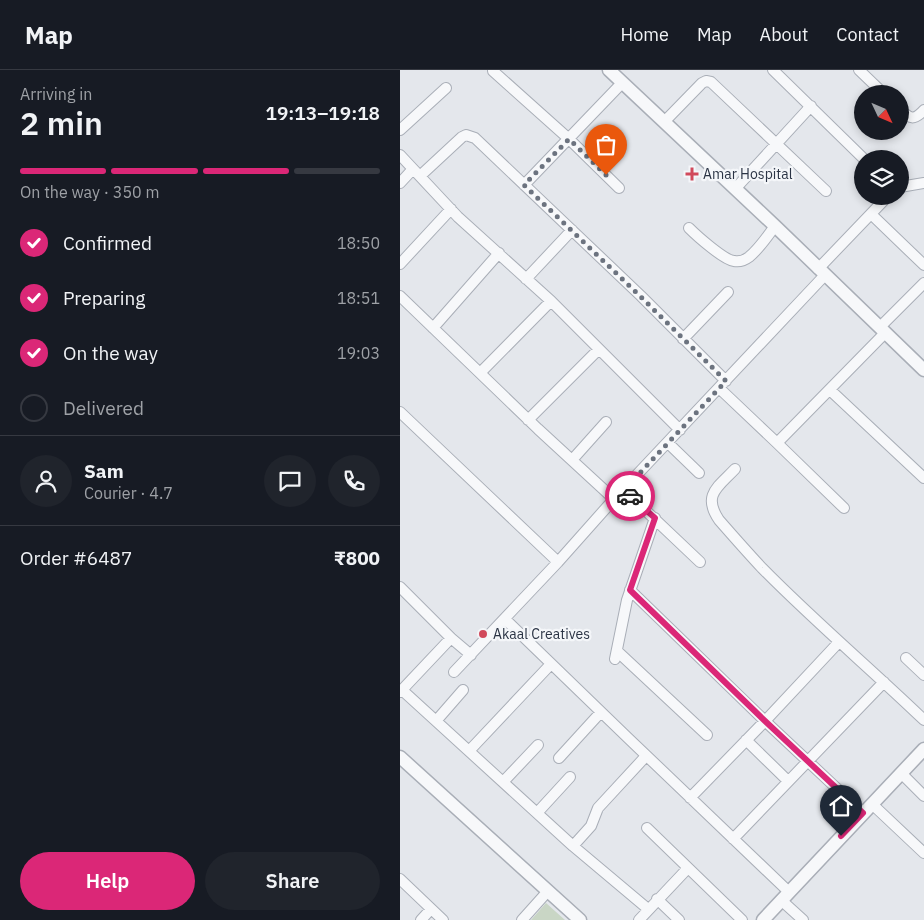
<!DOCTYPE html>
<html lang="en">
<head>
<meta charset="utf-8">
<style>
	:root { --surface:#171b24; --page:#20242c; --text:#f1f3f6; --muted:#9ea1a6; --line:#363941; --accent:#db2777 }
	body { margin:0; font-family:"IBM Plex Sans",sans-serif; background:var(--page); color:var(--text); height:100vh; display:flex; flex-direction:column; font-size:19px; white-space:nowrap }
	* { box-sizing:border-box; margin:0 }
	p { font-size:16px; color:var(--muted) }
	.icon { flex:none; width:28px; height:28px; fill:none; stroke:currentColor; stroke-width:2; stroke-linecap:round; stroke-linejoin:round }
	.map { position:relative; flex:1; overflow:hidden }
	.details { display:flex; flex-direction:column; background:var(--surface); width:400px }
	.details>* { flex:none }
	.needle { width:32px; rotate:134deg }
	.buttons { position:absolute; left:454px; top:15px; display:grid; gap:10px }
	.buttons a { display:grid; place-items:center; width:55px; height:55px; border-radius:50%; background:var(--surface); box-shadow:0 2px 8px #0003; font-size:25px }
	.pin { position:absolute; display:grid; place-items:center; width:42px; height:42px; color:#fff; margin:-51px -21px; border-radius:50% 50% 50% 0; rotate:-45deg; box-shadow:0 0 5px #0007 }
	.pin .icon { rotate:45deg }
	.courier { position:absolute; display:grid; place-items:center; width:50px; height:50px; margin:-25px; border:4px solid #db2777; border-radius:50%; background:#fff; color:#222; box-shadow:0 1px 6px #0007 }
	.overview em { font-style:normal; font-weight:600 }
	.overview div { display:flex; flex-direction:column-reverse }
	.overview { display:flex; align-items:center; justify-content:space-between; height:85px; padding:0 20px }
	h1 { font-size:32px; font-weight:600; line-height:38px }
	.bar { display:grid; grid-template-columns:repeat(4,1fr); gap:8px 5px; align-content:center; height:60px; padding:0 20px }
	.bar i { height:6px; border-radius:4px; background:var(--line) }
	.bar .active { background:var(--accent) }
	.bar p { grid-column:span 4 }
	.line { display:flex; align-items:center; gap:12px; padding:0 20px; border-top:1px solid var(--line) }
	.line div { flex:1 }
	.round { display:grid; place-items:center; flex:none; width:52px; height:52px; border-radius:26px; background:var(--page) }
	ol { padding:0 20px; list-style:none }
	li { display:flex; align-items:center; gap:15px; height:55px }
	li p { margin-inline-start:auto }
	li .icon { padding:5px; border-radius:50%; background:var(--accent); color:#fff; stroke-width:4 }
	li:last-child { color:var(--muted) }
	li i { width:28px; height:28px; border:2px solid var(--line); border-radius:50% }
	.action { display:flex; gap:10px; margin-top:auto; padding:10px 20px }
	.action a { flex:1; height:58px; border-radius:30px; background:var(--accent); color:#fff; font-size:20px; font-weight:600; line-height:58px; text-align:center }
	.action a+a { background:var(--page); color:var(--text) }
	header { display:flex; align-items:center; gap:30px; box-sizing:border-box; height:70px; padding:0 25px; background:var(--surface); border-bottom:1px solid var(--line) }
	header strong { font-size:24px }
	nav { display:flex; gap:28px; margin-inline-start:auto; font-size:18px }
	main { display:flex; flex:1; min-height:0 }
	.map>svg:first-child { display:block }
	.green { fill:#c9d6c5 }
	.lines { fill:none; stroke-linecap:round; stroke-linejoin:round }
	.minor-casing { stroke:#a9aeb7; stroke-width:12 }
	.tertiary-casing { stroke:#a9aeb7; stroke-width:15 }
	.minor { stroke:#f7f8fa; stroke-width:10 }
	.tertiary { stroke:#f7f8fa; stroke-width:12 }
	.done { stroke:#6c737f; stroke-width:5; stroke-dasharray:0 9 }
	.route { stroke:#db2777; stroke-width:6 }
	.poi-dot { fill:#d1495b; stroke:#f4f6f9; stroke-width:2 }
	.labels { text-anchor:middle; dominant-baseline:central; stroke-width:4.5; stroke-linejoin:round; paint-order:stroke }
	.poi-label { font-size:14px; fill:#2b3445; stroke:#f4f6f9; text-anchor:start }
</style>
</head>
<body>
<header>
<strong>Map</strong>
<nav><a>Home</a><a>Map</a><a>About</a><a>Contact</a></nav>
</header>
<main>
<section class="details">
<div class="overview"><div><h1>2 min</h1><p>Arriving in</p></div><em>19:13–19:18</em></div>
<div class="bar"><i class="active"></i><i class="active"></i><i class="active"></i><i></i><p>On the way · 350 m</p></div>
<ol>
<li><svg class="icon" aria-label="check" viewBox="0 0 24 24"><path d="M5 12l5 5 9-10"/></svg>Confirmed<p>18:50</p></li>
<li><svg class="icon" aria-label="check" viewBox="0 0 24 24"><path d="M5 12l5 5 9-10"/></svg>Preparing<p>18:51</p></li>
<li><svg class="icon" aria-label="check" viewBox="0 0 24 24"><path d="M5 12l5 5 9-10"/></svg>On the way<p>19:03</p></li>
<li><i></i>Delivered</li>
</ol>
<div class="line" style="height:90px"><a class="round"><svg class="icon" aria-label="person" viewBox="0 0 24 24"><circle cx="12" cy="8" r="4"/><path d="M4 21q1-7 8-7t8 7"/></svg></a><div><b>Sam</b><p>Courier · 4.7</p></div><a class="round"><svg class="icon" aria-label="chat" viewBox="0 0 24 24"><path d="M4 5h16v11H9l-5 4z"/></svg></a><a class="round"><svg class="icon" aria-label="phone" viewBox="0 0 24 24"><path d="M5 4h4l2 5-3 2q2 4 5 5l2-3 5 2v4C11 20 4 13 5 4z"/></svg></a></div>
<div class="line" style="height:65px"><div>Order #6487</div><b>₹800</b></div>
<div class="action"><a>Help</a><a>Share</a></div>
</section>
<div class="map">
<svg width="524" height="850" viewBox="0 0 524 850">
	<rect width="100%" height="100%" fill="#e4e7ec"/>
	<path class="green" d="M146 833 165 850H131Z"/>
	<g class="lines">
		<g class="minor-casing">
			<path id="minor" d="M373 0 464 89
				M459 0 484 24
				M93 1 169 69 219 118
				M500 39C510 49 514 51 524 40
				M264 52 302 13 306 11 311 12 426 121
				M0 60 46 18
				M0 85 58 147 151 231 280 360
				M20 106 62 67 66 65 75 68 241 226 326 311
				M0 113 13 99
				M124 115 222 13
				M500 117 524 113
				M335 119 411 36
				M471 144 524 195
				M289 158C297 166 324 190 334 191 339 192 345 190 349 187 359 179 367 167 375 156
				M0 194 51 139
				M418 199 488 126
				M126 209 172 160
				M0 226 138 359 214 429
				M480 257 524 213
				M33 258 99 183
				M283 269 328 222
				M80 303 151 231
				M319 318 377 373 444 438
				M430 320 524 408
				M0 342 158 492
				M128 350 199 279
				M268 373 299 403
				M377 373 485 263
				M172 390 206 352
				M335 399C318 417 302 425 319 450 333 466 347 482 362 498 414 551 471 599 524 650
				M224 420 300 492
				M0 517 51 568 71 585
				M230 520 365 651 463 743
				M105 549 228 668 389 822
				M217 581 307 665
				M506 588 524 605
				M215 589 227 530 255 448
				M54 602 158 492 214 429 425 205
				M2 620 173 776 248 839
				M0 622 51 568
				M36 651 63 620
				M346 670 388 711
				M69 681 151 594
				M159 688 201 642
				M501 703 524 726
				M103 712 138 675
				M290 728 365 651 439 572
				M472 734 524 783
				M137 743 170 707
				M247 758 342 850
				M333 769 484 612
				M173 776 191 756 198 738 246 686
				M0 809 43 850
				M257 829 279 850
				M381 830 403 850
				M21 850 31 839
				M122 850 148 821
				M239 850 288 798"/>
		</g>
		<g class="tertiary-casing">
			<path id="tertiary" d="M209 0 375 156 524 300
				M0 687 180 850
				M363 850 524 679"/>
		</g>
		<use href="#minor" class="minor"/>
		<use href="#tertiary" class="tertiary"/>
	</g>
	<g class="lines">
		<path class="done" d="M206 105 169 69 124 115 240 226 326 311 224 420 230 426"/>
		<path class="route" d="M230 426 255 448 230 520 365 651 463 743 441 766"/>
	</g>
	<g class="poi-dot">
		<path d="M289.5 96.5h5v5h5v5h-5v5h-5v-5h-5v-5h5z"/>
		<circle cx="83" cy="564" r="5"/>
	</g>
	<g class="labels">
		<g class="poi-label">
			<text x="303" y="104">Amar Hospital</text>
			<text x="93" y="564">Akaal Creatives</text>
		</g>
	</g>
</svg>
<div class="buttons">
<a><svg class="needle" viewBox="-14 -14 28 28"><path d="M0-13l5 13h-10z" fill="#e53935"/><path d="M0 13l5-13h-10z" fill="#9ea1a6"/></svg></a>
<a><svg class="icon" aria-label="layers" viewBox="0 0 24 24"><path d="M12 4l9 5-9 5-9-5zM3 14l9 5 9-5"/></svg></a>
</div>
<div class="pin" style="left:206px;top:105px;background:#ea580c"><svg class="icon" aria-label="bag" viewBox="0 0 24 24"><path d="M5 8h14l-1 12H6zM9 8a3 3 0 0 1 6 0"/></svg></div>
<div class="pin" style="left:441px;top:766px;background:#1f2937"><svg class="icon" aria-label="home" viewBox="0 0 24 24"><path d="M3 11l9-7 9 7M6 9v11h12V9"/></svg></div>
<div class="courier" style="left:230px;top:426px"><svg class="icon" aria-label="car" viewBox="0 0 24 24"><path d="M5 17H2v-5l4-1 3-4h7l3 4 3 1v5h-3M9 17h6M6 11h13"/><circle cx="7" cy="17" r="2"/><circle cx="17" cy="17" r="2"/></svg></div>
</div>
</main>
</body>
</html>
